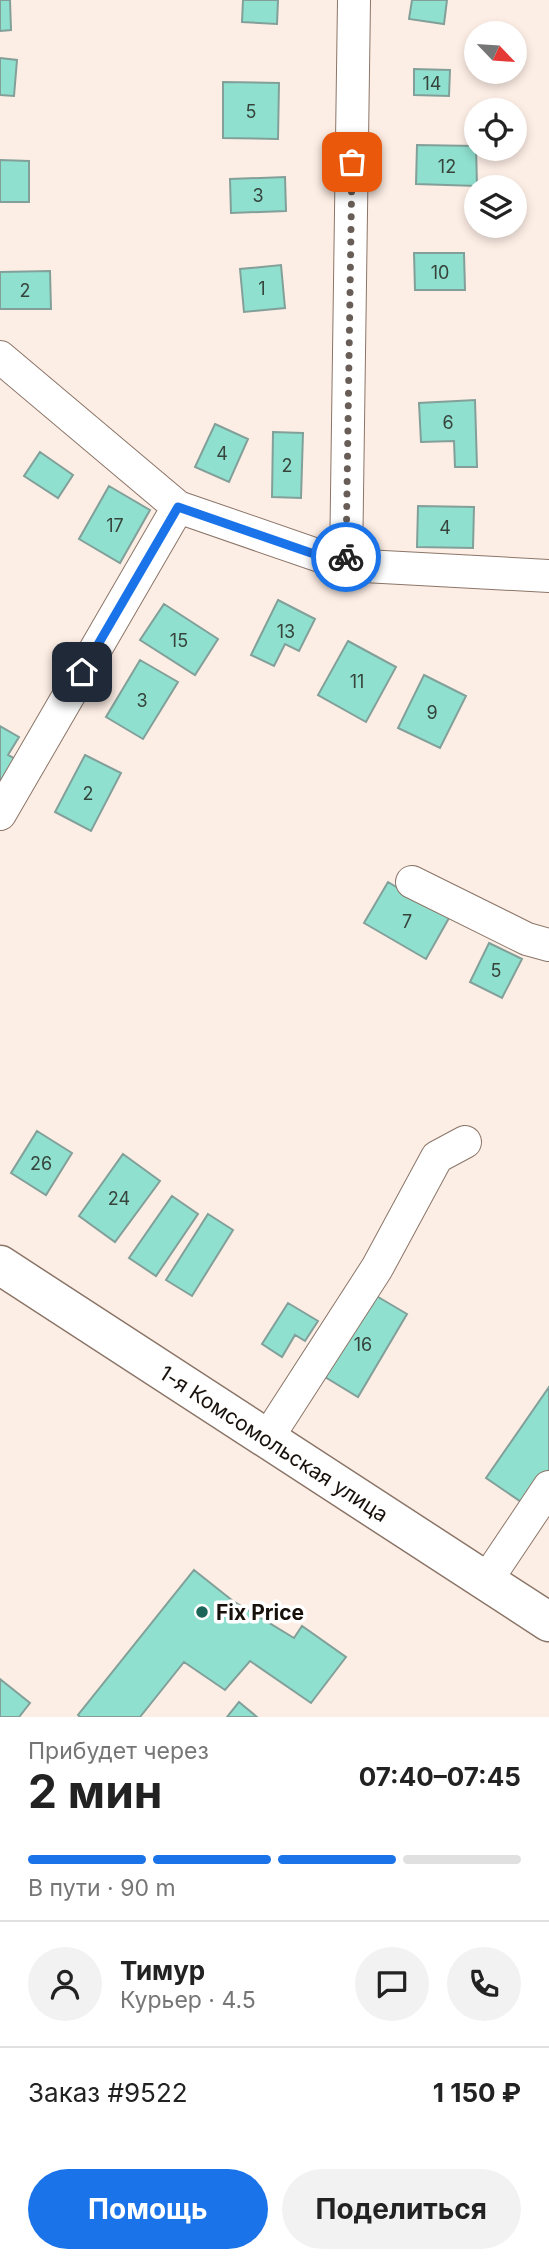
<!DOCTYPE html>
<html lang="ru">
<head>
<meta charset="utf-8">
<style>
	:root { --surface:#fff; --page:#f2f2f2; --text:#222; --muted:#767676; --line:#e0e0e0; --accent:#1a73e8 }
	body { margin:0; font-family:Inter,sans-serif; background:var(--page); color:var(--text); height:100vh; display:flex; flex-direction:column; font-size:26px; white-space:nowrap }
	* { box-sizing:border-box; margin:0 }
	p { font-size:23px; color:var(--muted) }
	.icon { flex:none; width:38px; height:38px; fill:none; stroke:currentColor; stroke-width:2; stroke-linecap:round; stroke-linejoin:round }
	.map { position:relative; height:1717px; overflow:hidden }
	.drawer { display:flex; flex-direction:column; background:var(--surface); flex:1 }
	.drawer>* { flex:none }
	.needle { width:46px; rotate:115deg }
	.buttons { position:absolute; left:464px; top:21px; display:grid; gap:14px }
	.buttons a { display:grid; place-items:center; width:63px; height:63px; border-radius:50%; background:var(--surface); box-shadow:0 4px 10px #0003; font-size:35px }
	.pin { position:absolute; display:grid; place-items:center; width:60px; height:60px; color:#fff; margin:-30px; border-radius:14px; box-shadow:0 4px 10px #0006 }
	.courier { position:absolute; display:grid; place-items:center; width:70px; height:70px; margin:-35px; border:5px solid #1a73e8; border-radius:50%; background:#fff; color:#222; box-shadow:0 2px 9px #0007 }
	.summary em { font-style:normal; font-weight:700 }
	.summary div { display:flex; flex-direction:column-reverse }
	.summary { display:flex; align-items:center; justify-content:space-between; height:119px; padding:0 28px }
	h1 { font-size:46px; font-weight:700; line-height:52px }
	.bar { display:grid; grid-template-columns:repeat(4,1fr); gap:10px 7px; align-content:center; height:84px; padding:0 28px }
	.bar i { height:9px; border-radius:5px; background:var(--line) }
	.bar .on { background:var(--accent) }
	.bar p { grid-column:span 4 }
	.line { display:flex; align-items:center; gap:18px; padding:0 28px; border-top:2px solid var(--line) }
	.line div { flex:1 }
	.round { display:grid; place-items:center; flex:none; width:74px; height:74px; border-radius:37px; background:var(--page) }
	.button { display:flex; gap:14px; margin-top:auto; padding:14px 28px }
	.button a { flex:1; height:80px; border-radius:42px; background:var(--accent); color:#fff; font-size:28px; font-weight:700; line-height:80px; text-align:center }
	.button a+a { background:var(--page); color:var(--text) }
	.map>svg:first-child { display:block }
	.building { fill:#8fe0cf; stroke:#82a099; stroke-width:2 }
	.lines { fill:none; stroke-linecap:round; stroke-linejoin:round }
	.street-casing { stroke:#8b7568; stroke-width:34 }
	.secondary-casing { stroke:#8b7568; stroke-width:41 }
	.street { stroke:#fff; stroke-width:32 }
	.secondary { stroke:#fff; stroke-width:38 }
	.done { stroke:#685e57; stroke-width:7; stroke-dasharray:0 12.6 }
	.route { stroke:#1a73e8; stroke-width:9 }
	.poi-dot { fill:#1e6559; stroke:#fff; stroke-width:2.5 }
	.labels { text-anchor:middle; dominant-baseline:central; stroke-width:7; stroke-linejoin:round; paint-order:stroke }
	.number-label { font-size:18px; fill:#36443c }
	.street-label { font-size:21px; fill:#18100b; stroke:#fff }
	.poi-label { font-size:21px; font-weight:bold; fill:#18100b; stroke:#fff; text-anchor:start }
</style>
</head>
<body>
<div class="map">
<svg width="549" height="1717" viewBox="0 0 549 1717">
	<rect width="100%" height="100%" fill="#fdeee5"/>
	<path class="building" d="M0 0H10L11 30 0 31Z
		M243 0H278L277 24 242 22Z
		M412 0H447L444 24 409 19Z
		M0 58 17 60 14 96 0 95Z
		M414 69 450 70 449 96 414 95Z
		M223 82 279 83 278 139 223 138Z
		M417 145 476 146 477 186 416 184Z
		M0 160 29 161V202H0Z
		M285 177 286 211 231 213 230 179Z
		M414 253H464L465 290H415Z
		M281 265 285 308 244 312 240 269Z
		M50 271 51 309H0V272Z
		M475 400 477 467H455L454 441 421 442 419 403Z
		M215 424 248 439 229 482 195 467Z
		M273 432 303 433 301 498 272 497Z
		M40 452 73 475 58 498 24 476Z
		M109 486 150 510 120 563 79 539Z
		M418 506 474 507 473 548 417 547Z
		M278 600 315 619 299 651 285 644 274 666 251 655Z
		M164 604 218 639 195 675 140 640Z
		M348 641 396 667 366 722 318 695Z
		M140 660 178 682 143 739 106 717Z
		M424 675 466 696 440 748 398 728Z
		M0 726 19 737 8 755 28 766 15 789 0 780Z
		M85 755 121 773 91 831 55 812Z
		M388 882 449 918 426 959 364 923Z
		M489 943 522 959 502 998 470 982Z
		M37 1131 72 1153 46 1195 11 1173Z
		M123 1154 160 1181 115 1242 79 1216Z
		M172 1196 198 1214 156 1276 129 1258Z
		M208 1214 233 1230 192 1296 166 1280Z
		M368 1291 407 1314 358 1397 320 1374Z
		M288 1303 318 1321 305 1341 295 1335 282 1357 262 1344Z
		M549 1387V1487L533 1510 486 1478Z
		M194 1570 233 1601 294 1638 302 1626 346 1657 311 1703 250 1661 225 1690 184 1662 140 1717H80L78 1715Z
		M0 1679 30 1703 19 1717H0Z
		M239 1702 257 1717H227Z"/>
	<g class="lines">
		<g class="street-casing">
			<path id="street" d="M0 357 178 507 346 565 549 576
				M346 565 354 0
				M0 814 178 507
				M412 882 527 939 549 945
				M268 1437 377 1268 437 1157 465 1142
				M486 1581 549 1487"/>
		</g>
		<g class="secondary-casing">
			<g id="secondary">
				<path id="s1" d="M0 1265 549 1622"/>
			</g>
		</g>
		<use href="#street" class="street"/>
		<use href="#secondary" class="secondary"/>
	</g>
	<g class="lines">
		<path class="done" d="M346 557 352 162"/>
		<path class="route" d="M82 672 178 507 346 565V557"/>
	</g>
	<circle class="poi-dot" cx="202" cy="1612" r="7"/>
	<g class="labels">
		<g class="number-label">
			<text x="432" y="83">14</text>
			<text x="251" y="111">5</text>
			<text x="447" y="166">12</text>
			<text x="258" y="195">3</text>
			<text x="440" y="272">10</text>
			<text x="262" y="288">1</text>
			<text x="25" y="290">2</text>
			<text x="448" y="422">6</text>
			<text x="222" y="453">4</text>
			<text x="287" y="465">2</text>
			<text x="115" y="525">17</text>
			<text x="445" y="527">4</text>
			<text x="286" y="631">13</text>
			<text x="179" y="640">15</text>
			<text x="357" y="681">11</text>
			<text x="142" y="700">3</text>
			<text x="432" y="712">9</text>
			<text x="88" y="793">2</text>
			<text x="407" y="921">7</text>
			<text x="496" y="970">5</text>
			<text x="41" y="1163">26</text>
			<text x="119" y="1198">24</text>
			<text x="363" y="1344">16</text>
		</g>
		<g class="street-label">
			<text stroke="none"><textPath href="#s1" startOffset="327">1-я Комсомольская улица</textPath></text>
		</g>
		<g class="poi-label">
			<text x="216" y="1612">Fix Price</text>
		</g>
	</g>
</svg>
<div class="buttons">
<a><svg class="needle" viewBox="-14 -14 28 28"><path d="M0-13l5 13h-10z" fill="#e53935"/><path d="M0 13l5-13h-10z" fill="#767676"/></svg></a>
<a><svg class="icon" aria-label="locate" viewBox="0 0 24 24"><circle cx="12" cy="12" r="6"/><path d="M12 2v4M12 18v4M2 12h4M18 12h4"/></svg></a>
<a><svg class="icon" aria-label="layers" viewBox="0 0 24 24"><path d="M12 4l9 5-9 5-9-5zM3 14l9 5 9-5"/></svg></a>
</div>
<div class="pin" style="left:352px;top:162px;background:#ea580c"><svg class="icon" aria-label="bag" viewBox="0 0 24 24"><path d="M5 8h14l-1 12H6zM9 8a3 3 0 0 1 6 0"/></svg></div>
<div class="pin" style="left:82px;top:672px;background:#1f2937"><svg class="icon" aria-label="home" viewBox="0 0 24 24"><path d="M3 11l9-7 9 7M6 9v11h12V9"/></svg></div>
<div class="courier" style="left:346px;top:557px"><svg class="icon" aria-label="bike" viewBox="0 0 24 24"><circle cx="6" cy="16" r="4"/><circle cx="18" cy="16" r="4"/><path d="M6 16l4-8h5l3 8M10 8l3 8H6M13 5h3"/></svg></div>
</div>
<section class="drawer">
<div class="summary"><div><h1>2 мин</h1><p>Прибудет через</p></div><em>07:40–07:45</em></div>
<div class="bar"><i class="on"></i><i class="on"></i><i class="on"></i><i></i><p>В пути · 90 m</p></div>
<div class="line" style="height:126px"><a class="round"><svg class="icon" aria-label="person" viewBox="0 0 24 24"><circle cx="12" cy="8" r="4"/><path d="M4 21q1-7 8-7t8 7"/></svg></a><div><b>Тимур</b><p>Курьер · 4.5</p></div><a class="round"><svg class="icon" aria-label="chat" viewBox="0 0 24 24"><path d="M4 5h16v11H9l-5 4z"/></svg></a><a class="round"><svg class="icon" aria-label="phone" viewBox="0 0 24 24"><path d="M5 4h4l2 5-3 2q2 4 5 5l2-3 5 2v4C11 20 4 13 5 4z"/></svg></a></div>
<div class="line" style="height:91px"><div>Заказ #9522</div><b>1 150 ₽</b></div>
<div class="button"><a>Помощь</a><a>Поделиться</a></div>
</section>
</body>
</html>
